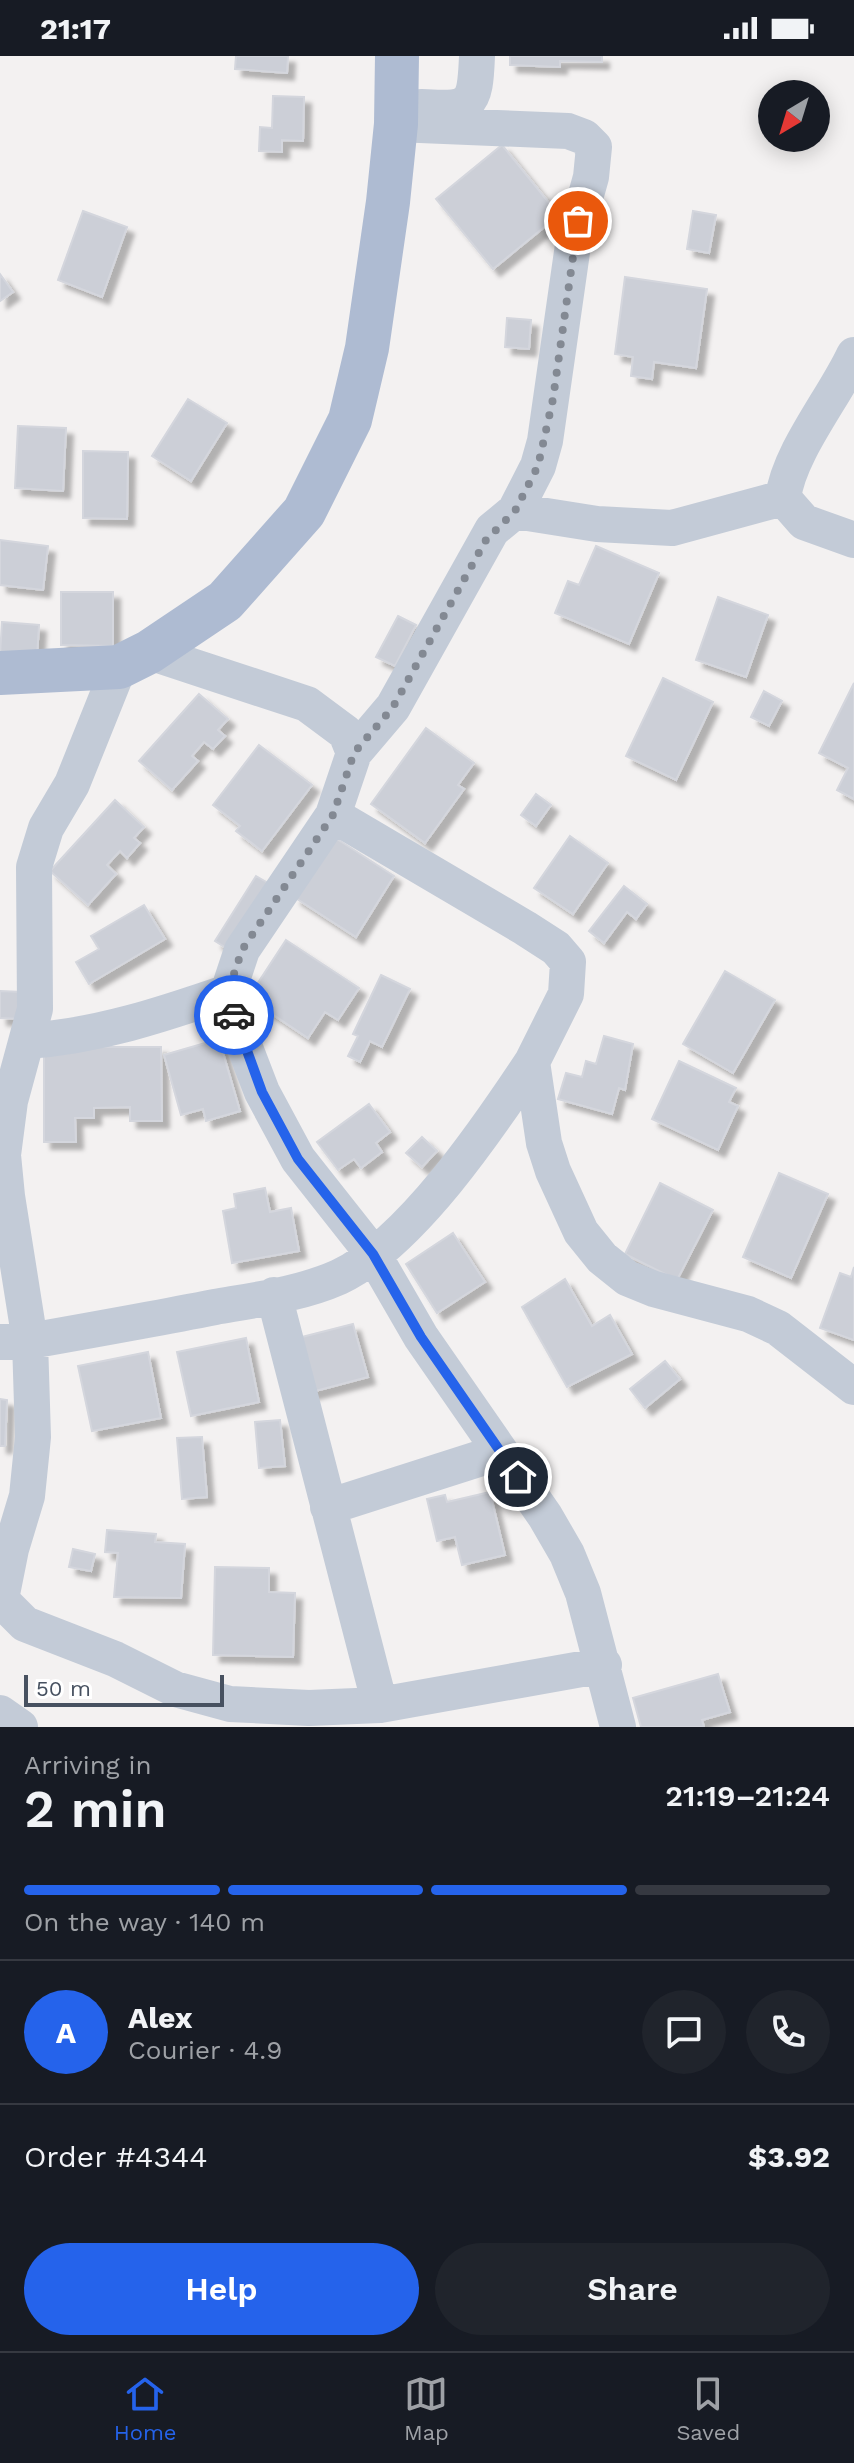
<!DOCTYPE html>
<html lang="en">
<head>
<meta charset="utf-8">
<style>
	:root { --surface:#171b24; --page:#20242c; --text:#f1f3f6; --muted:#9ea1a6; --line:#363941; --accent:#2563eb }
	body { margin:0; font-family:"Work Sans",sans-serif; background:var(--page); color:var(--text); height:100vh; display:flex; flex-direction:column; font-size:30px; white-space:nowrap }
	* { box-sizing:border-box; margin:0 }
	p { font-size:26px; color:var(--muted) }
	.icon { flex:none; width:44px; height:44px; fill:none; stroke:currentColor; stroke-width:2; stroke-linecap:round; stroke-linejoin:round }
	.map { position:relative; height:1671px; overflow:hidden }
	.panel { display:flex; flex-direction:column; background:var(--surface); flex:1 }
	.panel>* { flex:none }
	.needle { width:52px; rotate:218deg }
	.tools { position:absolute; left:758px; top:24px; display:grid; gap:16px }
	.tools a { display:grid; place-items:center; width:72px; height:72px; border-radius:50%; background:var(--surface); box-shadow:0 4px 20px #0003; font-size:40px }
	.scale { position:absolute; left:24px; bottom:20px; width:200px; box-sizing:border-box; padding-left:8px; border:4px solid #475160; border-top:0; font-size:22px; line-height:28px; white-space:nowrap; color:#475160; -webkit-text-stroke:6px #fff; paint-order:stroke }
	.pin { position:absolute; display:grid; place-items:center; width:68px; height:68px; color:#fff; margin:-34px; border:4px solid #fff; border-radius:50%; box-shadow:0 2px 8px #0007 }
	.courier { position:absolute; display:grid; place-items:center; width:80px; height:80px; margin:-40px; border:6px solid #2563eb; border-radius:50%; background:#fff; color:#222; box-shadow:0 2px 10px #0007 }
	.headline em { font-style:normal; font-weight:600 }
	.headline div { display:flex; flex-direction:column-reverse }
	.headline { display:flex; align-items:center; justify-content:space-between; height:136px; padding:0 24px }
	h1 { font-size:52px; font-weight:600; line-height:60px }
	.bar { display:grid; grid-template-columns:repeat(4,1fr); gap:12px 8px; align-content:center; height:96px; padding:0 24px }
	.bar i { height:10px; border-radius:6px; background:var(--line) }
	.bar .selected { background:var(--accent) }
	.bar p { grid-column:span 4 }
	.line { display:flex; align-items:center; gap:20px; padding:0 24px; border-top:2px solid var(--line) }
	.line div { flex:1 }
	.round { display:grid; place-items:center; flex:none; width:84px; height:84px; border-radius:42px; background:var(--page) }
	.cta { display:flex; gap:16px; margin-top:auto; padding:16px 24px }
	.cta a { flex:1; height:92px; border-radius:48px; background:var(--accent); color:#fff; font-size:32px; font-weight:600; line-height:92px; text-align:center }
	.cta a+a { background:var(--page); color:var(--text) }
	.status { display:flex; justify-content:space-between; align-items:center; height:56px; padding:0 40px; background:var(--surface); direction:ltr }
	.status svg { height:22px; fill:currentColor }
	.tabs { display:flex; justify-content:space-around; align-items:center; height:112px; border-top:2px solid var(--line); background:var(--surface); font-size:22px; color:var(--muted) }
	.tabs a { display:grid; justify-items:center; gap:4px }
	.tabs .selected { color:var(--accent) }
	.map>svg:first-child { display:block }
	.building { fill:#cccfd7; stroke:#d4d6dd; stroke-width:2; filter:url(#shadow) }
	.lines { fill:none; stroke-linecap:round; stroke-linejoin:round }
	.minor { stroke:#c3cbd7; stroke-width:36 }
	.major { stroke:#aebbd2; stroke-width:44 }
	.done { stroke:#838993; stroke-width:8; stroke-dasharray:0 14.4 }
	.route { stroke:#2563eb; stroke-width:10 }
</style>
</head>
<body>
<div class="status"><b>21:17</b><svg viewBox="0 0 49 12"><path d="M0 12V9h3v3zM5 12V6h3v6zM10 12V3h3v9zM15 12V0h3v12zM26 1h20v11H26zM47 4h2v5h-2z"/></svg></div>
<div class="map">
<svg width="854" height="1671" viewBox="0 0 854 1671">
	<defs>
		<filter id="shadow"><feDropShadow dx="7" dy="7" stdDeviation="2" flood-color="#0004"/></filter>
	</defs>
	<rect width="100%" height="100%" fill="#f3f1f1"/>
	<path class="building" d="M236 0H288L287 17 235 13Z
		M510 0H602V6L560 5V11L510 9Z
		M273 40 304 41 303 85 282 84V96L259 95 260 71 272 72Z
		M502 89 559 159 493 213 436 143Z
		M83 155 127 171 102 241 58 224Z
		M693 155 716 159 709 197 687 193Z
		M0 218 13 236 0 245Z
		M625 221 707 233 696 312 654 306 652 323 631 320 633 301 615 298Z
		M507 262 531 264 529 293 505 291Z
		M188 343 227 367 191 425 152 400Z
		M18 370 66 372 63 435 15 432Z
		M83 395 128 396 127 463 83 462Z
		M0 484 48 490 43 534 0 529Z
		M596 490 659 517 629 588 555 557 568 525 579 529Z
		M61 536H113V590L61 589Z
		M718 541 768 559 746 621 696 604Z
		M398 560 416 569 395 610 376 601Z
		M2 566 39 569 37 601 0 599Z
		M663 622 713 646 676 724 626 700Z
		M854 627V743L837 734 848 712 819 697Z
		M764 635 782 645 769 670 751 661Z
		M199 638 228 663 218 674 225 680 213 693 204 686 192 700 198 705 172 734 139 705Z
		M426 672 474 707 458 729 464 733 425 787 371 748Z
		M259 689 312 729 262 795 236 775 240 770 213 749Z
		M536 738 551 749 536 770 521 759Z
		M115 744 144 771 134 782 140 787 127 802 120 795 107 809 116 818 88 849 50 815Z
		M570 780 608 807 573 858 534 832Z
		M337 783 394 820 356 881 294 841Z
		M256 820 275 831 234 897 215 885Z
		M624 830 647 848 636 863 627 856 604 887 589 875Z
		M144 849 165 883 89 928 76 906 99 893 91 880Z
		M286 884 359 932 338 964 325 956 308 982 248 942Z
		M725 915 775 944 733 1017 683 988Z
		M381 919 410 933 382 991 370 985 360 1006 348 1000 358 980 353 978Z
		M0 935 22 936V963L0 962Z
		M604 980 633 988 625 1034 619 1032 612 1058 558 1043 566 1017 582 1021 586 1005 596 1008Z
		M219 983 240 1055 206 1065 203 1053 181 1059 164 999Z
		M44 991H161L162 1065H130V1051L94 1052V1062H75L76 1086H44Z
		M679 1005 736 1032 729 1046 738 1050 718 1094 652 1063Z
		M369 1048 390 1076 376 1087 382 1096 361 1112 354 1103 338 1114 317 1086Z
		M422 1081 437 1095 422 1111 406 1097Z
		M779 1117 828 1138 791 1222 743 1201Z
		M660 1127 713 1154 677 1224 625 1198Z
		M265 1132 270 1156 291 1152 299 1195 232 1207 223 1155 236 1152 234 1138Z
		M453 1177 485 1226 437 1257 406 1208Z
		M854 1211V1284L820 1272 840 1217 851 1221Z
		M565 1223 592 1270 610 1259 632 1298 567 1331 522 1251Z
		M353 1268 368 1321 308 1337 294 1283Z
		M246 1282 259 1346 191 1360 177 1296Z
		M148 1296 161 1362 92 1375 78 1310Z
		M665 1305 680 1323 645 1352 630 1333Z
		M0 1343 7 1344 5 1390H0Z
		M280 1364 285 1410 259 1412 255 1366Z
		M202 1381 207 1441 182 1443 177 1382Z
		M490 1436 505 1499 462 1509 455 1481 437 1485 427 1443 445 1439 447 1446Z
		M107 1474 156 1478 155 1486 185 1488 181 1542 114 1541 118 1497 105 1496Z
		M73 1493 95 1498 91 1515 69 1511Z
		M215 1511 269 1512V1536L295 1537 293 1601 213 1599Z
		M718 1618 730 1656 702 1664 704 1671H641L633 1642Z"/>
	<g class="lines">
		<path class="minor" d="M421 51C472 54 475 50 477 0
			M396 68 568 75 584 81 594 91 591 121 574 182 545 385 538 410 515 455
			M783 442 804 466 854 484
			M149 596 307 648 346 677 354 697
			M119 611 72 728 46 772 34 811 35 953 10 1045 3 1099 7 1140 30 1285 33 1381 27 1440 11 1493 2 1538 4 1547 25 1568 115 1603 175 1633 230 1648 309 1652 380 1649 604 1609
			M333 759 525 872 556 892 568 906 566 938 532 1006 544 1087 553 1115 581 1176 602 1202 627 1222 654 1233 748 1258 778 1272 854 1331
			M27 985C98 980 161 959 228 936
			M274 1239 380 1649
			M0 1286 30 1285C92 1274 154 1263 215 1251 255 1244 301 1238 339 1221 410 1188 489 1071 532 1006
			M328 1451 500 1396
			M0 1657 20 1671
			M618 1671 583 1537 567 1498 545 1460 421 1281 373 1198 298 1103 262 1036 237 971 228 936 242 894 333 759 354 697 393 651 492 474 515 455 597 468 672 472 783 442C789 396 834 342 854 299"/>
		<path class="major" d="M0 617 119 611 149 596 225 545 304 456 350 364 367 292 388 146 396 68 397 0"/>
	</g>
	<g class="lines">
		<path class="done" d="M234 959 228 936 242 894 333 759 354 697 393 651 486 484 515 455 538 410 553 343 578 165"/>
		<path class="route" d="M234 959 262 1036 298 1103 373 1198 421 1281 518 1421"/>
	</g>
</svg>
<div class="tools">
<a><svg class="needle" viewBox="-14 -14 28 28"><path d="M0-13l5 13h-10z" fill="#e53935"/><path d="M0 13l5-13h-10z" fill="#9ea1a6"/></svg></a>
</div>
<div class="scale">50 m</div>
<div class="pin" style="left:578px;top:165px;background:#ea580c"><svg class="icon" aria-label="bag" viewBox="0 0 24 24"><path d="M5 8h14l-1 12H6zM9 8a3 3 0 0 1 6 0"/></svg></div>
<div class="pin" style="left:518px;top:1421px;background:#1f2937"><svg class="icon" aria-label="home" viewBox="0 0 24 24"><path d="M3 11l9-7 9 7M6 9v11h12V9"/></svg></div>
<div class="courier" style="left:234px;top:959px"><svg class="icon" aria-label="car" viewBox="0 0 24 24"><path d="M5 17H2v-5l4-1 3-4h7l3 4 3 1v5h-3M9 17h6M6 11h13"/><circle cx="7" cy="17" r="2"/><circle cx="17" cy="17" r="2"/></svg></div>
</div>
<section class="panel">
<div class="headline"><div><h1>2 min</h1><p>Arriving in</p></div><em>21:19–21:24</em></div>
<div class="bar"><i class="selected"></i><i class="selected"></i><i class="selected"></i><i></i><p>On the way · 140 m</p></div>
<div class="line" style="height:144px"><b class="round" style="background:var(--accent);color:#fff">A</b><div><b>Alex</b><p>Courier · 4.9</p></div><a class="round"><svg class="icon" aria-label="chat" viewBox="0 0 24 24"><path d="M4 5h16v11H9l-5 4z"/></svg></a><a class="round"><svg class="icon" aria-label="phone" viewBox="0 0 24 24"><path d="M5 4h4l2 5-3 2q2 4 5 5l2-3 5 2v4C11 20 4 13 5 4z"/></svg></a></div>
<div class="line" style="height:104px"><div>Order #4344</div><b>$3.92</b></div>
<div class="cta"><a>Help</a><a>Share</a></div>
</section>
<nav class="tabs">
<a class="selected"><svg class="icon" aria-label="home" viewBox="0 0 24 24"><path d="M3 11l9-7 9 7M6 9v11h12V9"/></svg>Home</a>
<a><svg class="icon" aria-label="map" viewBox="0 0 24 24"><path d="M3 6l6-2 6 2 6-2v14l-6 2-6-2-6 2zM9 4v14M15 6v14"/></svg>Map</a>
<a><svg class="icon" aria-label="saved" viewBox="0 0 24 24"><path d="M7 4h10v16l-5-4-5 4z"/></svg>Saved</a>
</nav>
</body>
</html>
